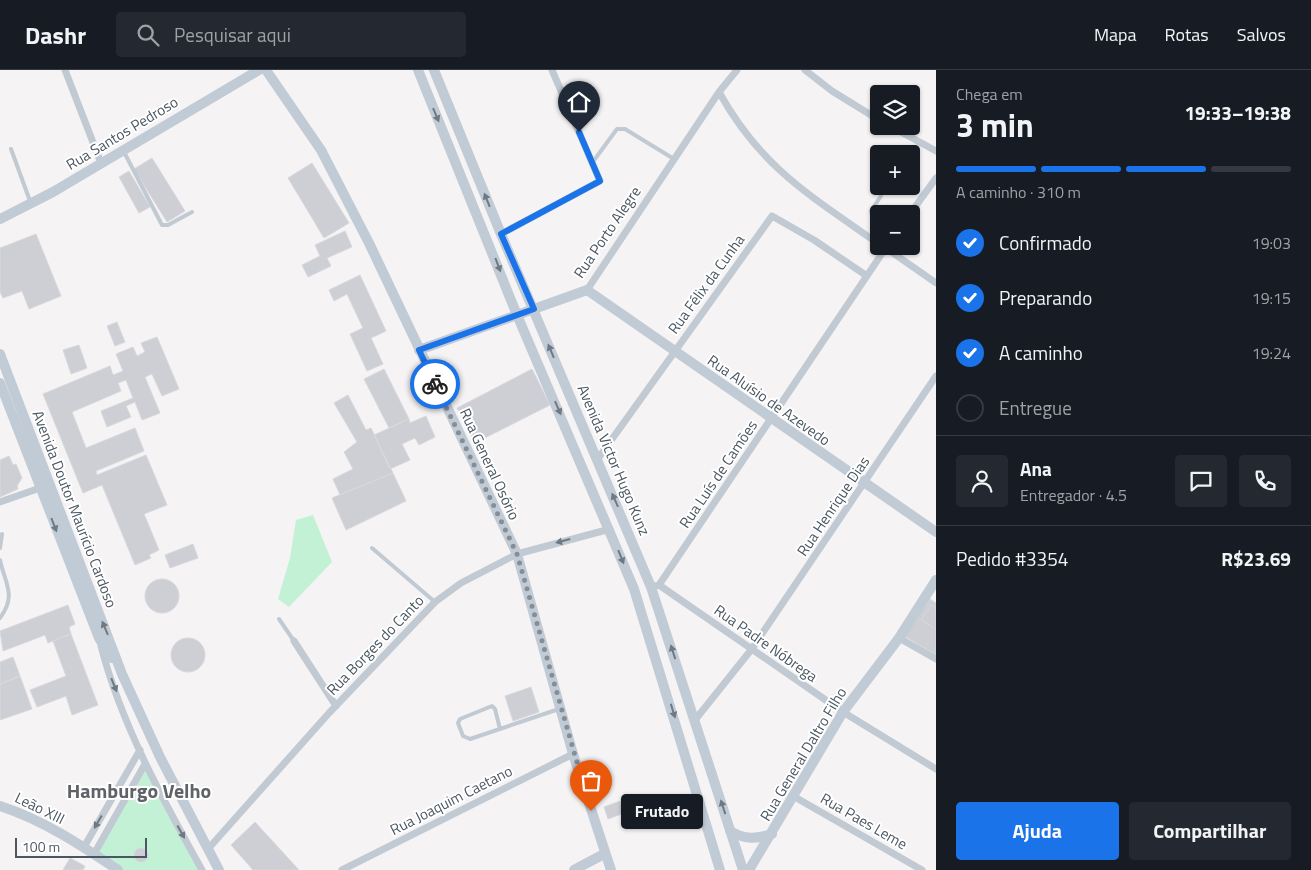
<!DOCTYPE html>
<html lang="pt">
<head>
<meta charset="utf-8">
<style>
	:root { --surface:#171b24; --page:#242831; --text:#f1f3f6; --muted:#9ea1a6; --line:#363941; --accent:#1a73e8 }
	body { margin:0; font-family:"Titillium Web",sans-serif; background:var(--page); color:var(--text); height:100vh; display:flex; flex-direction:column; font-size:19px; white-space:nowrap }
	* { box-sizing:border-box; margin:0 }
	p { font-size:16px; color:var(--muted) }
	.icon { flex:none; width:28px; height:28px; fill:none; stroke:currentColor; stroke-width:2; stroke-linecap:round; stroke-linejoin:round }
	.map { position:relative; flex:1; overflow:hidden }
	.panel { display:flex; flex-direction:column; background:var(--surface); width:375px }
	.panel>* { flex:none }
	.fabs { position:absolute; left:870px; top:15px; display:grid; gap:10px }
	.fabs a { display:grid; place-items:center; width:50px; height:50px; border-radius:5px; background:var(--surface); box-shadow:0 1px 4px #0004; font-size:25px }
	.scale { position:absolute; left:15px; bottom:12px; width:132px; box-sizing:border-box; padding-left:5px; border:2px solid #4a5661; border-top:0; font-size:14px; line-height:18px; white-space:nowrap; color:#4a5661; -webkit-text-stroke:4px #fff; paint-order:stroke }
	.pin { position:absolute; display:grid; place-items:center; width:42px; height:42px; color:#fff; margin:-51px -21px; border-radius:50% 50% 50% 0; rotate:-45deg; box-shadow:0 0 5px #0007 }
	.pin .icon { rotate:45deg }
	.courier { position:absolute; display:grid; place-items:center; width:50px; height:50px; margin:-25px; border:4px solid #1a73e8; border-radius:50%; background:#fff; color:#222; box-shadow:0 1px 6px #0007 }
	.bubble { position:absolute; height:35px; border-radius:5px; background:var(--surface); box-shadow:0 1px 4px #0004; font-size:16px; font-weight:700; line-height:35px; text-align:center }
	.summary em { font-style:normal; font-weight:700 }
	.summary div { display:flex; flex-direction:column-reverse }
	.summary { display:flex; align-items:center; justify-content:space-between; height:85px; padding:0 20px }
	h1 { font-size:32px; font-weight:700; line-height:38px }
	.bar { display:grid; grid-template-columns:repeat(4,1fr); gap:8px 5px; align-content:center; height:60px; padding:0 20px }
	.bar i { height:6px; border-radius:4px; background:var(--line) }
	.bar .on { background:var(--accent) }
	.bar p { grid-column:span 4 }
	.line { display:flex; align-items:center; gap:12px; padding:0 20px; border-top:1px solid var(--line) }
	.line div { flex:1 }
	.round { display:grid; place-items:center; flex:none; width:52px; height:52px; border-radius:5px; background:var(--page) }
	ol { padding:0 20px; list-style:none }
	li { display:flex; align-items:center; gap:15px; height:55px }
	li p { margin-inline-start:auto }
	li .icon { padding:5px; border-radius:50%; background:var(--accent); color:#fff; stroke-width:4 }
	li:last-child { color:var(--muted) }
	li i { width:28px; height:28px; border:2px solid var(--line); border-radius:50% }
	.cta { display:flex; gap:10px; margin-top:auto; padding:10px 20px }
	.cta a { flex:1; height:58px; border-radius:5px; background:var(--accent); color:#fff; font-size:20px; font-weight:700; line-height:58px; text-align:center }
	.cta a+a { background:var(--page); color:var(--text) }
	header { display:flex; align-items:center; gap:30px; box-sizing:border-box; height:70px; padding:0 25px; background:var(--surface); border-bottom:1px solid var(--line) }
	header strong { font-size:24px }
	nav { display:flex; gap:28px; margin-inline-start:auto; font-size:18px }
	.search { width:350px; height:45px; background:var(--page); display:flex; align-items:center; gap:12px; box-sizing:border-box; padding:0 18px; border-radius:5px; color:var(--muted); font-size:19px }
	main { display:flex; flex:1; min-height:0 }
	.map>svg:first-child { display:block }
	.green { fill:#c3f1d5 }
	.building { fill:#cdcfd5; stroke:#d7d9de }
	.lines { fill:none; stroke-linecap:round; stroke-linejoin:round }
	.lane { stroke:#c1cad2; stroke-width:4 }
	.street { stroke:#c1cad2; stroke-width:7 }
	.secondary { stroke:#c1cbd6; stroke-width:10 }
	.oneway { fill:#6e7984 }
	.oneway2 { fill:#6e7983 }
	.done { stroke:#868d94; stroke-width:5; stroke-dasharray:0 9 }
	.route { stroke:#1a73e8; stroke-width:6 }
	.labels { text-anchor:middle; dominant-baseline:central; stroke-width:4; stroke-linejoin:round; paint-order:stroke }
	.street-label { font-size:15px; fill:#4a5661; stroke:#fff }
	.district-label { font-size:20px; font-weight:bold; fill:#5f6368; stroke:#fff }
</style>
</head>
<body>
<header>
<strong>Dashr</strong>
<div class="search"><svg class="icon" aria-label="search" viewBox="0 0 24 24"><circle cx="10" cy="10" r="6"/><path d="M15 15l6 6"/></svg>Pesquisar aqui</div>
<nav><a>Mapa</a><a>Rotas</a><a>Salvos</a></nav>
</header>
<main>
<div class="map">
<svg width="936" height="800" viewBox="0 0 936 800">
	<rect width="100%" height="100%" fill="#f5f3f3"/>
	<path class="green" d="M313 445 332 492 289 537 278 529 290 488 296 450Z
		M145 698 200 800H122L97 783Z"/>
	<path class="building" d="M152 88 185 141 167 152 134 99Z
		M312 93 349 153 324 168 288 108Z
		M129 101 150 137 139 143 119 107Z
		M345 161 352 177 327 188 331 196 308 207 302 195 320 186 315 175Z
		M36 164 61 226 29 239 22 221 3 228 0 222V178Z
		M360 205 386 261 371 268 383 294 367 301 350 264 363 258 347 224 334 231 329 220Z
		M117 252 125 272 115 276 107 256Z
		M157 267 179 319 162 326 152 304 145 307 160 343 142 350 135 332 126 336 131 347 107 357 101 341 133 328 126 310 118 313 121 321 72 342 86 378 135 358 144 381 96 401 97 405 146 385 167 435 144 444 159 480 149 485 151 488 135 495 102 415 83 423 43 324 110 296 113 305 123 301 116 284 133 277 137 286 145 282 141 273Z
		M79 275 87 298 71 304 63 280Z
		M384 299 409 349 389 358 364 309Z
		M532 299 550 335 475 373 457 338Z
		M348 325 366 360 371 358 393 403 340 425 333 409 353 399 344 382 357 372 334 333Z
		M426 346 435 367 419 375 415 368 402 374 410 390 390 399 374 365 409 349 410 353Z
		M9 386 13 395 16 394 22 408 17 416 18 419 0 427V390Z
		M393 403 406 431 346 460 332 428Z
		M193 474 198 488 170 498 165 485Z
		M145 526a17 17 0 1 1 34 0a17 17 0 1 1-34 0Z
		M930 529 936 533V585L904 566Z
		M68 535 75 554 69 557 71 564 48 573 45 565 3 581 0 561Z
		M931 535 936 538V559L921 550Z
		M71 564 98 635 72 645 66 626 37 637 30 620 66 606 53 571Z
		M171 585a17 17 0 1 1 34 0a17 17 0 1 1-34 0Z
		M13 587 20 606 0 614V592Z
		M20 606 32 639 0 650V614Z
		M531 617 539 642 513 651 505 626Z
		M620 731 624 743 608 749 604 737Z
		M255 752 299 800H253L231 775Z
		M134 785a7 7 0 1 1 14 0a7 7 0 1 1-14 0Z
		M70 788 85 796 83 800H63Z"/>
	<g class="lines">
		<path class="lane" d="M11 79 30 131
			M124 82 162 155H168L192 142
			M592 93 617 59H625L674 89
			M879 154 873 149 871 141 881 126
			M0 478 2 464
			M372 478 435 532
			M0 490C5 514 17 525 0 548
			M279 549 294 571
			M500 659 495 639 492 636 460 649 458 653 463 666 470 669 559 639"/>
		<path class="street" d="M65 0 101 93
			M805 0 832 21 879 50
			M719 22C761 98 811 126 879 174
			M890 56 936 81
			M910 144 936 108
			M501 164 600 111 552 0
			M883 176 936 213
			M587 220 719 22 737 0
			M597 390 772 146 814 170 867 206
			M0 432 40 418
			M659 515 843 642 936 699
			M651 517 659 515 887 176
			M899 568 936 589
			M294 571 336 636
			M101 576C121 654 163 730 202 800
			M695 650 751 580 936 306
			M793 726 922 800
			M84 777 140 680
			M208 779 329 643 435 532 461 513 517 484 610 459
			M94 784 145 694
			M342 800 573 684"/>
		<path class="secondary" d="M266 0 321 80 369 173 517 484 573 684 611 800
			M418 0 517 245 634 519 720 800
			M434 0 501 164 651 517 743 800
			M0 149 53 122 259 0
			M419 280 587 220 936 462
			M0 284 122 604 160 687 219 800
			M0 313 99 568 112 588
			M0 736C43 750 81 775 118 800
			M730 761C746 770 755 769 772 764
			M574 800 604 784
			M749 800 843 642 899 568 936 510"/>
	</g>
	<defs><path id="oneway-solid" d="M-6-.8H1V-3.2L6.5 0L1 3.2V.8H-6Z" transform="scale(1.25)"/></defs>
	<g class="oneway">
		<use href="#oneway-solid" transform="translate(436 45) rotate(67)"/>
		<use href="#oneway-solid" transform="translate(487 130) rotate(-112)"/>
		<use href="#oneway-solid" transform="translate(498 195) rotate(69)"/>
		<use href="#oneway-solid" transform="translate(551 281) rotate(-113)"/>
		<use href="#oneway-solid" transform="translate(558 338) rotate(66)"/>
		<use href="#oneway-solid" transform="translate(615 430) rotate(-114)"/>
		<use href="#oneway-solid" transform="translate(54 455) rotate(69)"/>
		<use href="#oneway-solid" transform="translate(621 487) rotate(68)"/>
		<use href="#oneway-solid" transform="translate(105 558) rotate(-113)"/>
		<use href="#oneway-solid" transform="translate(673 582) rotate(-108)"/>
		<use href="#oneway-solid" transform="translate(673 641) rotate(73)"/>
		<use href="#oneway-solid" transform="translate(723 737) rotate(-108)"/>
	</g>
	<g class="oneway2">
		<use href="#oneway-solid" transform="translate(563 471) rotate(165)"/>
		<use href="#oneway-solid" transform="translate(114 615) rotate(68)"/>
		<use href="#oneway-solid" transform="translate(98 752) rotate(120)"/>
		<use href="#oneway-solid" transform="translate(181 762) rotate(61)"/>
	</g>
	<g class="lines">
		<path class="done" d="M435 314 517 484 591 741"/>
		<path class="route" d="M435 314 419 280 534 239 501 164 600 111 579 62"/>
	</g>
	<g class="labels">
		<g class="street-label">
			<text transform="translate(122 63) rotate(-31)">Rua Santos Pedroso</text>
			<text transform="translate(607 162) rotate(-56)">Rua Porto Alegre</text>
			<text transform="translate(706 214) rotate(-54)">Rua Félix da Cunha</text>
			<text transform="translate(769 330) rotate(35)">Rua Aluísio de Azevedo</text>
			<text transform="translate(614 390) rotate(67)">Avenida Victor Hugo Kunz</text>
			<text transform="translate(490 394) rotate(65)">Rua General Osório</text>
			<text transform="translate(718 404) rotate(-56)">Rua Luís de Camões</text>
			<text transform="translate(833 436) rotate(-56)">Rua Henrique Dias</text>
			<text transform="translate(75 439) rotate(69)">Avenida Doutor Maurício Cardoso</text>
			<text transform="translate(766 573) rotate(35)">Rua Padre Nóbrega</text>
			<text transform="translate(375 575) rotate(-46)">Rua Borges do Canto</text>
			<text transform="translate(803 684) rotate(-59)">Rua General Daltro Filho</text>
			<text transform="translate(451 730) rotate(-27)">Rua Joaquim Caetano</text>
			<text transform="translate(40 738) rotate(26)">Leão XIII</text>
			<text transform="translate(864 751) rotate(30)">Rua Paes Leme</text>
		</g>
		<g class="district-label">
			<text x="139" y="720">Hamburgo Velho</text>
		</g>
	</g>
</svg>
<div class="fabs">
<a><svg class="icon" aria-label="layers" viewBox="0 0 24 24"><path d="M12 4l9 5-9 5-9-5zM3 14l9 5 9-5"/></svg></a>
<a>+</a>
<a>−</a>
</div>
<div class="scale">100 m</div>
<div class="pin" style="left:591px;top:741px;background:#ea580c"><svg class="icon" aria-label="bag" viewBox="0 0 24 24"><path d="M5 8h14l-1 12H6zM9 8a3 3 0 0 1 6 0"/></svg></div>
<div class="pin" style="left:579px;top:62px;background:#1f2937"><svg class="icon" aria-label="home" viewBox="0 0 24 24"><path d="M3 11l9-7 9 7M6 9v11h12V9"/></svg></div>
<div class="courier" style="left:435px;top:314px"><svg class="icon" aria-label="bike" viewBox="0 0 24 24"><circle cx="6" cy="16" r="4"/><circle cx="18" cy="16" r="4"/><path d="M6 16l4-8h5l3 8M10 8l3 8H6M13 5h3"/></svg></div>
<div class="bubble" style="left:621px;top:724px;width:82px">Frutado</div>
</div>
<section class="panel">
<div class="summary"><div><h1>3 min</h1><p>Chega em</p></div><em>19:33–19:38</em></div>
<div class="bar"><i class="on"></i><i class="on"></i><i class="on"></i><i></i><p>A caminho · 310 m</p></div>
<ol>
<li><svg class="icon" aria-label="check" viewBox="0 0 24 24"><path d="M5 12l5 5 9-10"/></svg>Confirmado<p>19:03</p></li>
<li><svg class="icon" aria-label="check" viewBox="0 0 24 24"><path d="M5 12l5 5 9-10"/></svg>Preparando<p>19:15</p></li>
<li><svg class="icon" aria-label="check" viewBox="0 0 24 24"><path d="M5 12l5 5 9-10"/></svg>A caminho<p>19:24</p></li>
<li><i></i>Entregue</li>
</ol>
<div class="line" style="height:90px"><a class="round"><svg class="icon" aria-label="person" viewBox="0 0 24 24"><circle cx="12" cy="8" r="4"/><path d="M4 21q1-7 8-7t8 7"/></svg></a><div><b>Ana</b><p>Entregador · 4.5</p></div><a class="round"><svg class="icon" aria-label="chat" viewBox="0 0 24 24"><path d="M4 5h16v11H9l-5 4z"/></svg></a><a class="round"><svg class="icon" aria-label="phone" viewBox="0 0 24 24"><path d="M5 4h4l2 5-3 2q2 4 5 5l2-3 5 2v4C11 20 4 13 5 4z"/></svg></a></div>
<div class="line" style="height:65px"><div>Pedido #3354</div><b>R$23.69</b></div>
<div class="cta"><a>Ajuda</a><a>Compartilhar</a></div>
</section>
</main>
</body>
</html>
